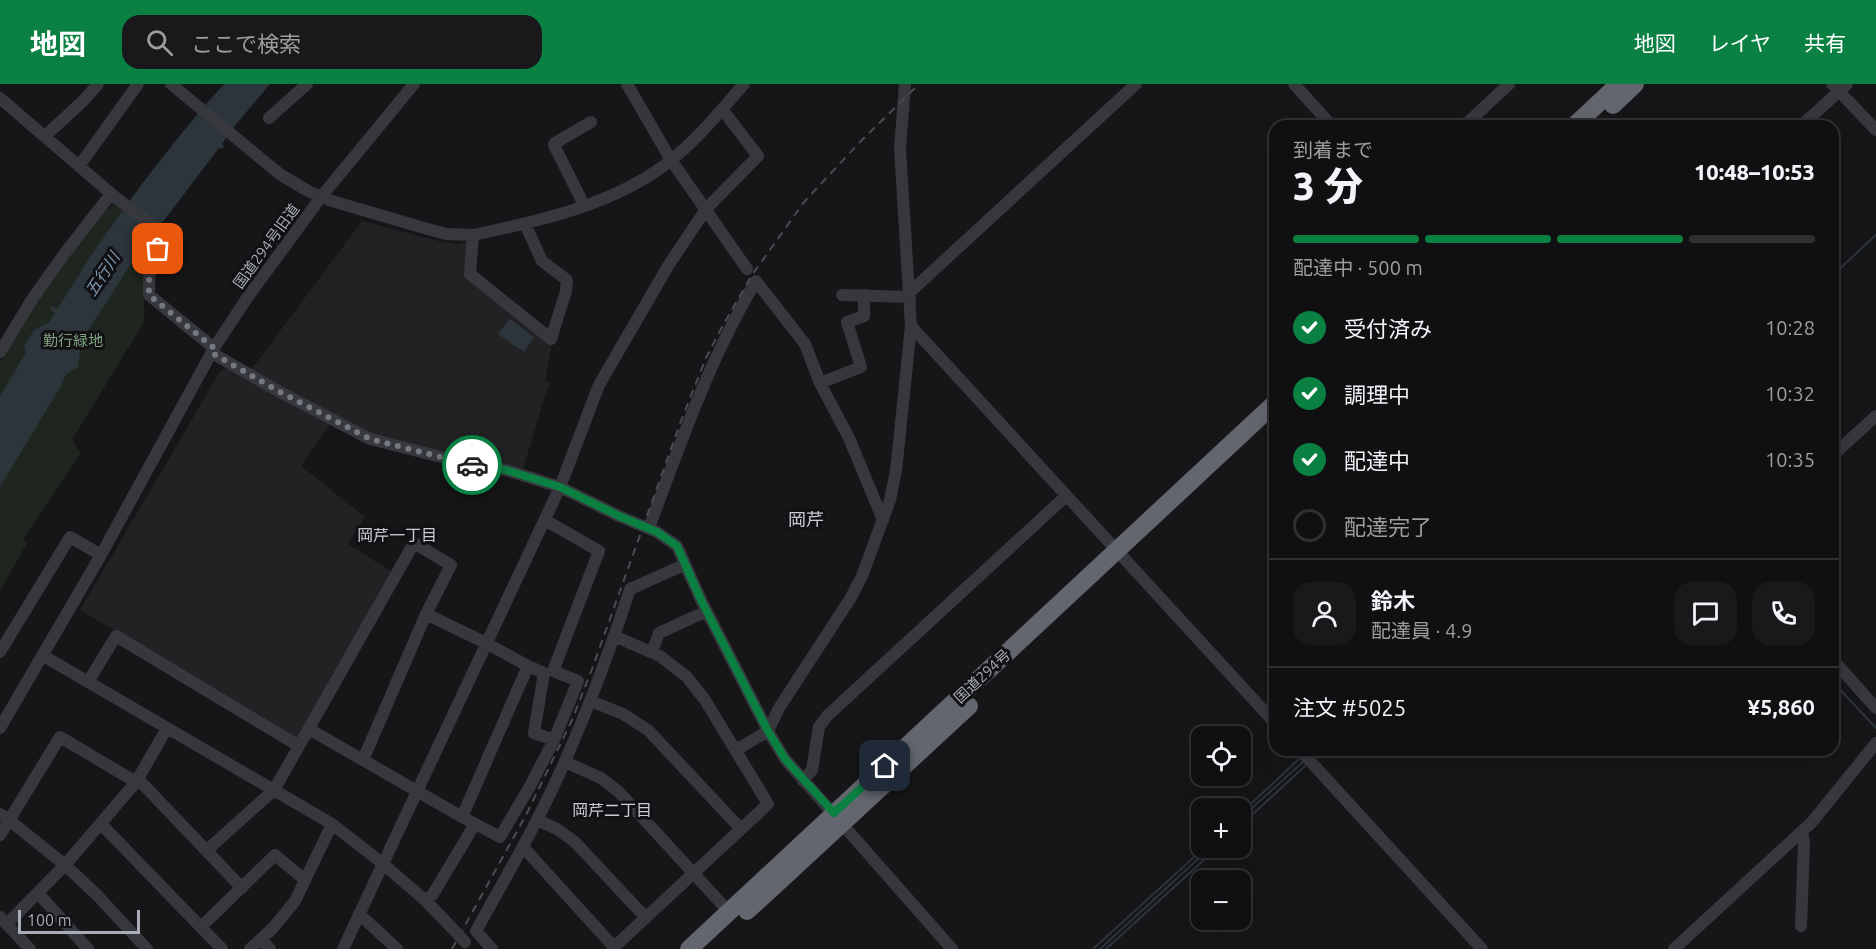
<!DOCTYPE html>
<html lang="ja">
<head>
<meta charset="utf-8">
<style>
	:root { --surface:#101012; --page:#19191b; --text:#f1f3f6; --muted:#9c9d9f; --line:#303032; --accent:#0b8043 }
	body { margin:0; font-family:Ubuntu,"Noto Sans JP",sans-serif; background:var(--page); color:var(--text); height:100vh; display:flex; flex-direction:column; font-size:22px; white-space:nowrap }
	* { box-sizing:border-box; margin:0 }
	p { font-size:20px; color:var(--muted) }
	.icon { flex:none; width:33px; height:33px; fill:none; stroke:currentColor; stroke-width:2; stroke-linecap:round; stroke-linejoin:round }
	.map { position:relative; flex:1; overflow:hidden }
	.details { position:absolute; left:1269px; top:36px; width:570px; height:636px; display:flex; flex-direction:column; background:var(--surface); border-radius:18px; box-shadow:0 6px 24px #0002,0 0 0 2px var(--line) }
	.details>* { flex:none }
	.buttons { position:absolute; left:1191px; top:642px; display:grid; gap:12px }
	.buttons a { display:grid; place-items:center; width:60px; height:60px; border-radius:12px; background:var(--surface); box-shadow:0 6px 24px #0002,0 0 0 2px var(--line); font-size:30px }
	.scale { position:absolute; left:18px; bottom:15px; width:122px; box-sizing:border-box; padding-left:6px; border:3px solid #a8adb8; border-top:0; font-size:16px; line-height:21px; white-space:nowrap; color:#a8adb8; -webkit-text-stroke:4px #111113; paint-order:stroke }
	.pin { position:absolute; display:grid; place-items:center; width:51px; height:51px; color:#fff; margin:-26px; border-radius:12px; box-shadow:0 3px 9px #0006 }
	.courier { position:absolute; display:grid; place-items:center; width:60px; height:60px; margin:-30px; border:4px solid #0b8043; border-radius:50%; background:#fff; color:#222; box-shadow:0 2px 8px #0007 }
	.headline em { font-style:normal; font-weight:800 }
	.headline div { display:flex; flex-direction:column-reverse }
	.headline { display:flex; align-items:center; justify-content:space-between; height:102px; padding:0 24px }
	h1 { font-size:39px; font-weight:800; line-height:45px }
	.bar { display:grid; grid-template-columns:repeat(4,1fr); gap:9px 6px; align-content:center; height:72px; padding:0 24px }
	.bar i { height:8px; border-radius:4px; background:var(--line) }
	.bar .on { background:var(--accent) }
	.bar p { grid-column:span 4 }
	.line { display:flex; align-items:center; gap:15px; padding:0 24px; border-top:2px solid var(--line) }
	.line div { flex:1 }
	.round { display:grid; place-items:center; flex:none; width:63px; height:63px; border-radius:18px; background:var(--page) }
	ol { padding:0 24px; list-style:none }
	li { display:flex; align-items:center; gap:18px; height:66px }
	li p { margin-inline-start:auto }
	li .icon { padding:6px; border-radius:50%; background:var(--accent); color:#fff; stroke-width:4 }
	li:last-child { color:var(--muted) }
	li i { width:33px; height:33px; border:3px solid var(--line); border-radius:50% }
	header { display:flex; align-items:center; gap:36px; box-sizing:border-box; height:84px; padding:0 30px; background:var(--accent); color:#fff }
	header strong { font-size:28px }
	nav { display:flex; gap:33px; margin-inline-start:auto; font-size:21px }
	.search { width:420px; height:54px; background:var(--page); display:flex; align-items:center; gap:15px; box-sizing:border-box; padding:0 21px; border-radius:18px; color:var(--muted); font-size:22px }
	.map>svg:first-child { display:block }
	.built { fill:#222225 }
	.green { fill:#1e261f }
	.water { fill:#2c353c }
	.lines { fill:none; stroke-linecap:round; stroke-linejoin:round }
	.stream { stroke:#2c353c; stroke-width:2 }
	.minor { stroke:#37383d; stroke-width:12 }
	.highway { stroke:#63666e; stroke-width:18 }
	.rail { stroke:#4a4c52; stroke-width:2; stroke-dasharray:8 6; stroke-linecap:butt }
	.minor-bridge { stroke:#37383d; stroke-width:12 }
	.done { stroke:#757880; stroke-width:6; stroke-dasharray:0 10.8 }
	.route { stroke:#0b8043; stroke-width:8 }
	.labels { text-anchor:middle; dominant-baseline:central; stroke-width:6; stroke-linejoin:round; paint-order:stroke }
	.street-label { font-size:15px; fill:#a8adb8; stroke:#111113 }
	.park-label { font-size:15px; fill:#7fa381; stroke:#111113 }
	.water-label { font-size:16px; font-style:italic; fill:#7f9bb3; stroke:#111113 }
	.neighbourhood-label { font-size:16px; fill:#c9ccd4; stroke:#111113 }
	.quarter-label { font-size:18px; fill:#c9ccd4; stroke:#111113 }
</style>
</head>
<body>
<header>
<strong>地図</strong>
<div class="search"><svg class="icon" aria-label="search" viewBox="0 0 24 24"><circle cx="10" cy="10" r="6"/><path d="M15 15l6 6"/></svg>ここで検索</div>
<nav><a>地図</a><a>レイヤ</a><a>共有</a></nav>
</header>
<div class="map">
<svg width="1876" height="865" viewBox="0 0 1876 865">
	<rect width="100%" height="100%" fill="#161618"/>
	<path class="built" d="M362 137 442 158 456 160 468 158 466 189 552 261 545 296 551 300 547 305 523 385 525 389 372 352 250 287Z
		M232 284 331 339 301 382 365 433 348 460 400 493 301 652 296 654 80 526 221 286Z"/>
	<path class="green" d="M116 117 161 155 144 215V238L72 356 81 369 23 455 27 459 0 507V278L50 197 97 136Z"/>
	<path class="water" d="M224 0H270L233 44 222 60 224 62 222 65 219 64 130 181 81 258 78 283 67 290 61 299 62 300 0 403V312L26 268 24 262 34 246 49 238 55 229 50 224 52 222 57 225C71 205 83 183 97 163 136 106 178 51 224 0Z
		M510 235 534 253 524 268 498 250Z"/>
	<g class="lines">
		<path class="stream" d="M1833 191 1876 151
			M1833 598 1876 644
			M1309 666H1310
			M1311 671 1316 666
			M1313 675 1323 666
			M1240 730 1299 675
			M1240 735 1305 676
			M1240 742 1305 682
			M1093 865 1204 764
			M1100 865 1210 764
			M1106 865 1217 764"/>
		<path class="minor" d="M171 0 265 78 281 91 310 108 332 117 424 144 446 150 473 151C540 137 616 120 670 77 698 55 721 26 744 0
			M627 0 671 76 747 185
			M1294 0 1332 42
			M1832 0 1876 46
			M0 14 115 113 165 151 170 152C149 175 149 181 149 211L214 264
			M269 34 307 0
			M1464 42 1509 0
			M1801 42 1847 0
			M45 52 83 17 98 0
			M79 82 138 0
			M584 121 554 61 555 59 591 38
			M473 151 470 190 551 255 566 207 567 196 542 177 525 140
			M910 208 1136 0
			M842 211 910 213
			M911 242C1032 375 1154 507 1275 639
			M0 268 33 214 65 169 111 110
			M212 269 280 308 370 355 465 379 506 386 560 403 619 432 657 448 677 462 702 518 768 647 785 675 952 865
			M820 299 861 283 847 238 864 232V211
			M1833 371 1876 332
			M649 444C680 360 710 274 756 197L805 260 820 299 849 354 883 436
			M0 568 70 453 101 471
			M652 568 659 549 707 527
			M42 571 332 740 382 779 426 817 452 844
			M1833 576 1876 624
			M528 582 544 589 534 649 554 656
			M88 598 116 552 299 662
			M591 617 623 630 648 646 741 745
			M0 644 101 471 214 264 247 214 321 113 414 0
			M309 645 462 733 500 753 530 702 554 656 578 597 553 587 599 467 545 436
			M736 666 768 647 779 624 850 515 862 492 890 416 896 387 911 242 900 65 905 0
			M1300 666 1482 865
			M363 676 426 530
			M565 678 601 694 619 708 729 828
			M138 695 242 804
			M803 697 812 686 819 643 827 632 1065 413
			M0 730 9 736 65 781 97 811 147 865
			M537 736 557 745 575 758 646 834
			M101 740 222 865
			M0 751 60 653 136 698
			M523 763 614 863
			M207 766 274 706 414 459 451 481 426 530 486 559 528 582 462 733
			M38 809 88 865
			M426 817 433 810 475 740
			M359 830 397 865
			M0 833 30 865
			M7 840 65 781 136 698 167 644
			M1801 842 1804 758 1802 748
			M201 843 275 771 305 796
			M261 855 270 865
			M250 865 273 844 295 817 332 740
			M343 865 560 403 599 301 668 182 706 125 758 72 722 25
			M492 865 476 847C507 791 540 735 565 677 590 621 611 563 630 505L684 481
			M612 865 768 720 705 616 687 593 660 572 614 552
			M1674 865 1812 738 1876 659"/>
		<path class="highway" d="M1613 21 1635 0
			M1574 42 1619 0
			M747 827 969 622
			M689 865 1275 319"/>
		<path class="rail" d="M452 865 527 729 572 636 592 585 681 337 706 274 722 243 752 191 804 118 860 58 919 0"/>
		<path class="minor-bridge" d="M452 844 465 858"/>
	</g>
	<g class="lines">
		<path class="done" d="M158 165C148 180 149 194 149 211L214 264 212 269 280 308 370 355 472 381"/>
		<path class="route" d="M472 381 506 386 560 403 619 432 657 448 677 462 702 518 768 647 785 675 834 729 885 682"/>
	</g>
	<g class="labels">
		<g class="street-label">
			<text transform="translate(266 162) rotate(-54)">国道294号旧道</text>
			<text transform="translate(982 592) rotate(-43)">国道294号</text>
		</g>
		<g class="park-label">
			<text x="73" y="256">勤行緑地</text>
		</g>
		<g class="water-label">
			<text transform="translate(102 190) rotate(-57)">五行川</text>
		</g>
		<g class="neighbourhood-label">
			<text x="397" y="451">岡芹一丁目</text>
			<text x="612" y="726">岡芹二丁目</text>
		</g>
		<g class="quarter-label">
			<text x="806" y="435">岡芹</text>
		</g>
	</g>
</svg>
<div class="buttons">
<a><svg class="icon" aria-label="locate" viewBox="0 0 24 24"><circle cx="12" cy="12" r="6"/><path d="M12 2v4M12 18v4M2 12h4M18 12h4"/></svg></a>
<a>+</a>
<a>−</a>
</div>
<div class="scale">100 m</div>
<div class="pin" style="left:158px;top:165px;background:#ea580c"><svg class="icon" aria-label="bag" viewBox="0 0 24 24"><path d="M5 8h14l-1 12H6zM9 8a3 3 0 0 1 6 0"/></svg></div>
<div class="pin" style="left:885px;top:682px;background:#1f2937"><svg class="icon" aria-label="home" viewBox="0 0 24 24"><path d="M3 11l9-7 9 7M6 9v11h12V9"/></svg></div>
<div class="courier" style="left:472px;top:381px"><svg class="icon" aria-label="car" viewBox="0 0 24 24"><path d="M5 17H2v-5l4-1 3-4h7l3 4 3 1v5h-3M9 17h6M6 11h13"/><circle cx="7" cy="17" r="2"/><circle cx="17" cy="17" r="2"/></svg></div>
<section class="details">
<div class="headline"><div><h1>3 分</h1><p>到着まで</p></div><em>10:48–10:53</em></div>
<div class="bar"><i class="on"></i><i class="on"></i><i class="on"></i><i></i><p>配達中 · 500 m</p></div>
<ol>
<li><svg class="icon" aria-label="check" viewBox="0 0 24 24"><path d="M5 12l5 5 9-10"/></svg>受付済み<p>10:28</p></li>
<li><svg class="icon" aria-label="check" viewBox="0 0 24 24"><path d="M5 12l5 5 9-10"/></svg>調理中<p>10:32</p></li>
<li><svg class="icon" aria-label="check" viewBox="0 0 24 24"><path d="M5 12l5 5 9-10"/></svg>配達中<p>10:35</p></li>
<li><i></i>配達完了</li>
</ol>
<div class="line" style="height:108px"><a class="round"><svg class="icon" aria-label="person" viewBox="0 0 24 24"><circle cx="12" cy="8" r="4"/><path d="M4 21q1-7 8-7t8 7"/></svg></a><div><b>鈴木</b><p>配達員 · 4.9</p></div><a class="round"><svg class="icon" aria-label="chat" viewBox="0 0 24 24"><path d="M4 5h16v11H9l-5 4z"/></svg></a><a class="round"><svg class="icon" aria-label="phone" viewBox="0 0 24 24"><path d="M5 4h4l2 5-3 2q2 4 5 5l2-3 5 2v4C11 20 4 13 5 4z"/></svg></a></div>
<div class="line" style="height:78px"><div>注文 #5025</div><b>¥5,860</b></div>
</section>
</div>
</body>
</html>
